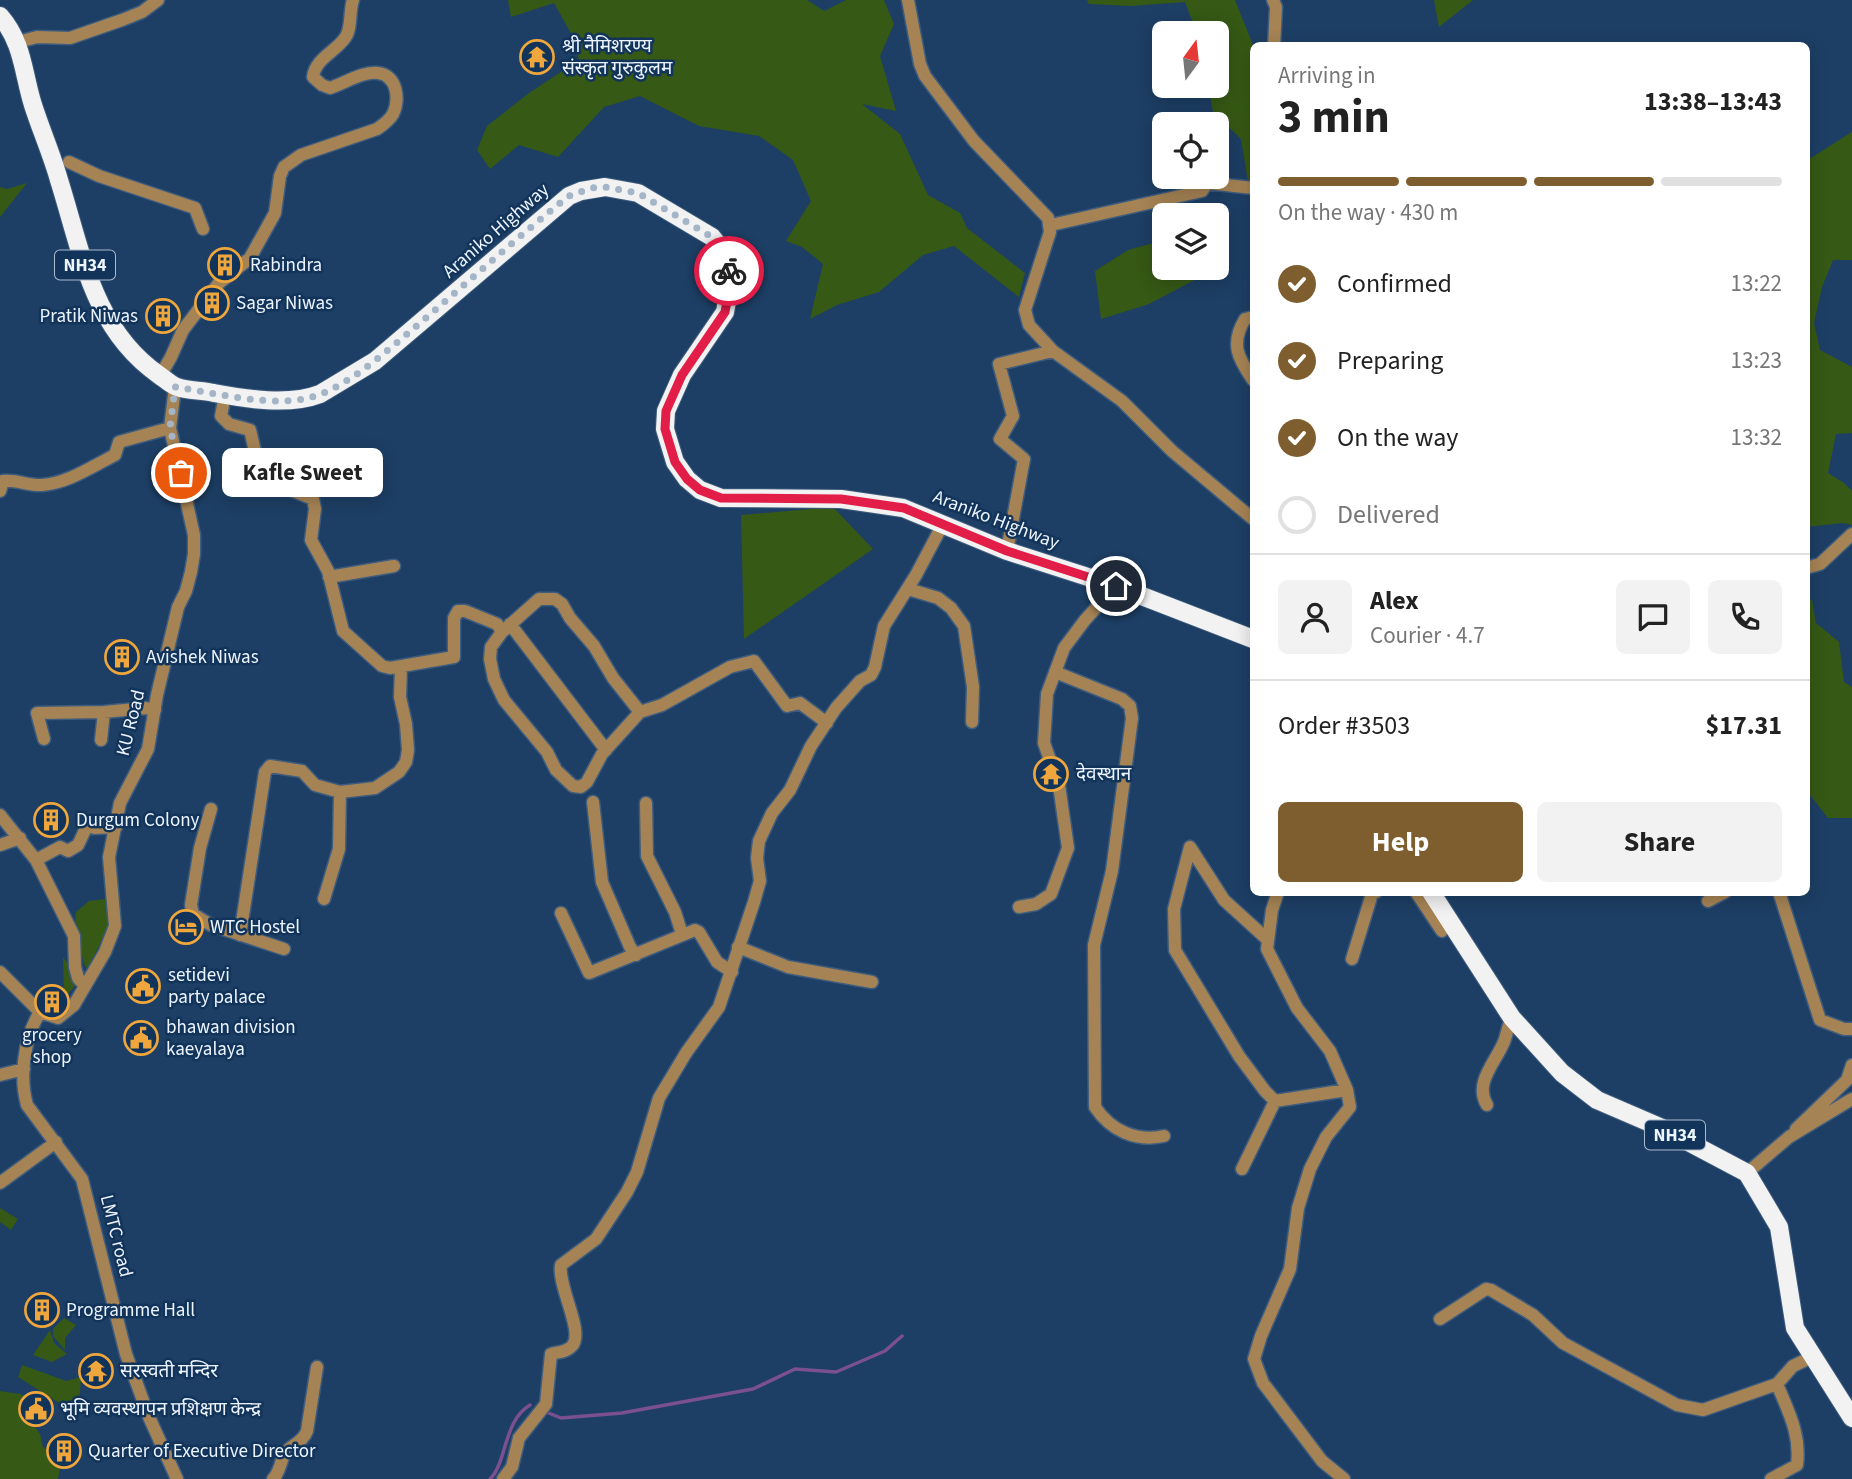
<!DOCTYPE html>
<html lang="en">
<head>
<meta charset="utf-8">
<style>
	:root { --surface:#fff; --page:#f2f2f2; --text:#222; --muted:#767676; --line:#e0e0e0; --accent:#7e5e2e }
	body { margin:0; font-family:"Source Sans 3","Noto Sans Devanagari",sans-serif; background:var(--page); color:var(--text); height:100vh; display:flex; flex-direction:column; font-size:26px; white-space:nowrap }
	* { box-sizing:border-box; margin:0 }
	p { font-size:23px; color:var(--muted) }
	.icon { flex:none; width:38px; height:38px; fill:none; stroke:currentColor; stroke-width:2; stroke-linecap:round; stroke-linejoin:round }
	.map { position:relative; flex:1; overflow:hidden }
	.side { position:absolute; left:1250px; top:42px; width:560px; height:854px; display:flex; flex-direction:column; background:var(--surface); border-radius:10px; box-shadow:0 4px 18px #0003 }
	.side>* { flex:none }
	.needle { width:46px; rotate:15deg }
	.controls { position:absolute; left:1152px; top:21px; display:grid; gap:14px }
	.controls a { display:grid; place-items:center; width:77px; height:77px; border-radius:10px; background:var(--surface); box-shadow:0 4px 18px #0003; font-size:35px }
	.pin { position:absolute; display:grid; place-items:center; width:60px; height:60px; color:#fff; margin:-30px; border:4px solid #fff; border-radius:50%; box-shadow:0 2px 7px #0007 }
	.courier { position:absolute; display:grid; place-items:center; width:70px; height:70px; margin:-35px; border:5px solid #e11d48; border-radius:50%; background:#fff; color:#222; box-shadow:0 2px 9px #0007 }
	.bubble { position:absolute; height:49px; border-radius:10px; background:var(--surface); box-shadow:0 4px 18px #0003; font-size:23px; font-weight:700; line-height:49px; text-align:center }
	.summary em { font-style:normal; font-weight:700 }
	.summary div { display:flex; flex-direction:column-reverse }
	.summary { display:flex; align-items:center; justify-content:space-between; height:119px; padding:0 28px }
	h1 { font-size:46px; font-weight:700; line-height:52px }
	.bar { display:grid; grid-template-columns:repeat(4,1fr); gap:10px 7px; align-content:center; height:84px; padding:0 28px }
	.bar i { height:9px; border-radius:5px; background:var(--line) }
	.bar .on { background:var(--accent) }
	.bar p { grid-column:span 4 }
	.line { display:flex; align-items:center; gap:18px; padding:0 28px; border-top:2px solid var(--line) }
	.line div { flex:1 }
	.round { display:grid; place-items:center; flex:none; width:74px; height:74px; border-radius:10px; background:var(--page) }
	ol { padding:0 28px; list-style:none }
	li { display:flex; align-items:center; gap:21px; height:77px }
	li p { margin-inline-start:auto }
	li .icon { padding:7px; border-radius:50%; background:var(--accent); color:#fff; stroke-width:4 }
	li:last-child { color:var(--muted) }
	li i { width:38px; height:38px; border:4px solid var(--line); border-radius:50% }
	.cta { display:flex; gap:14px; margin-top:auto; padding:14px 28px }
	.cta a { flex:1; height:80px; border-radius:10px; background:var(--accent); color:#fff; font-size:28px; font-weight:700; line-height:80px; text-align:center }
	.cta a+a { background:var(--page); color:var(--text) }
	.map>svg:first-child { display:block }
	.green { fill:#365915 }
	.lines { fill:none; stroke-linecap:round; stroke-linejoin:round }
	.stream { stroke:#7a5090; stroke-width:3.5 }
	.minor-casing { stroke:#3e5c7d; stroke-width:15 }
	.highway-casing { stroke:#3e5c7d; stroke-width:20 }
	.minor { stroke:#a68354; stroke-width:12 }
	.highway { stroke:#f2f2f2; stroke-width:18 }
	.done { stroke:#a4b5c8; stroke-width:7; stroke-dasharray:0 12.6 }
	.route { stroke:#e11d48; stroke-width:9 }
	.labels { text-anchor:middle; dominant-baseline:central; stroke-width:5; stroke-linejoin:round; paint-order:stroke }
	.shield { fill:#12345a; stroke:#abbacd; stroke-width:2 }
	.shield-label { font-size:18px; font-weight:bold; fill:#ecf4fe }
	.poi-label { font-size:19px; fill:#ecf4fe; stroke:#12345a; text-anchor:start }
	.street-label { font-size:19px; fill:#ecf4fe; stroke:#12345a }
</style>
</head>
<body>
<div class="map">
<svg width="1852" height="1479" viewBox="0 0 1852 1479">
	<rect width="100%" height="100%" fill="#1d3f65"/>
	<path class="green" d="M508 0H807L824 11 846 0H884L894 24 880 56 896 111 862 104 900 134 928 195 960 213 967 228 1025 273 1019 297 954 246 923 255 879 292 837 305 810 319 823 264 802 247 786 241 811 201 793 160 759 136 699 126 640 96 604 107 558 157 519 145 490 169 477 150 487 126 529 93 579 60 573 37 554 3 511 17Z
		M1087 0H1235L1253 45V185L1248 182 1241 139 1213 112 1208 86H1216V33H1197L1185 2 1131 6 1089 4Z
		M1434 0H1473L1439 27Z
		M1852 132V260H1833L1822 287 1814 323 1820 350 1852 367V433L1836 434 1828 473 1844 483 1852 491V525L1843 523 1806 527V161Z
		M27 183 0 217V187L7 189Z
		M1164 240V268H1199L1204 275 1149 304 1101 319 1095 271 1128 250Z
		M833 507 873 549 744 639 741 515Z
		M1806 598 1812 600 1816 623 1839 642 1844 682 1852 687V818H1828L1806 790Z
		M105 899 109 921 107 930 88 968 85 967C81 950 73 930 76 912L89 901Z
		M63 957 71 968 76 984 66 997 64 995Z
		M0 1208 18 1219 11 1230 0 1222Z
		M64 1318 76 1325 65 1338V1350L53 1336V1329Z
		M50 1330 54 1343 67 1354 52 1362 33 1355Z
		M22 1365 66 1381 81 1377 79 1408 72 1411 18 1377Z
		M0 1391 20 1394 32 1400 27 1416 40 1434 43 1447 53 1455 60 1467 58 1479H0Z"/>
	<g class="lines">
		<path class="stream" d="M546 1412 561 1418 622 1413 753 1389 795 1369 836 1372 885 1351 902 1336
			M490 1479C507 1463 503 1421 530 1405"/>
		<g class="minor-casing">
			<path id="minor" d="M908 0 920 64 925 76 974 141 1048 218 1050 232 1025 310 1029 325 1053 351 1122 401 1172 451 1253 519
				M1273 0 1276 7 1274 46
				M18 42 37 37 70 38 122 20 142 12 158 0
				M69 162 99 176 195 208 203 229
				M1051 225 1202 191 1207 183 1253 188
				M1253 317 1245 319C1230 344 1238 358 1253 380
				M160 376 171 357 183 330 219 283 250 258 275 213 280 176 284 167 301 155 377 129C383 125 389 121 393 114 400 99 397 75 378 73 363 71 345 83 330 88L322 85 313 77C315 59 335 52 345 38 352 29 349 12 353 0
				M225 395 221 416 229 424 250 430 258 464 286 488 313 499 315 509 311 540 328 571 343 631 382 666 390 668 454 657V618L458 611H465L497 624 502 632 491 647 490 659 494 679 504 700 547 752 556 770 573 786 581 787 587 782 602 754 640 712 662 705 730 667 754 661 787 706 800 703 827 723
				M0 491 3 481C16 479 28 486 42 485 68 483 91 467 115 455L119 442 170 428
				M1007 551 1024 459 1000 439 1013 416 999 364 1053 351
				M1806 568 1820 564 1852 534
				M329 577 394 566
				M908 589 938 598 951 608 964 626 973 687 972 722
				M510 624 606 750
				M502 632 539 599H555L562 604 570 618 594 646 613 678 640 712
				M1055 672 1122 699 1130 706 1132 718 1112 871 1094 945 1095 1107C1111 1131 1136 1142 1164 1136
				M44 739 37 713 104 712 146 708 155 710
				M101 740 104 712
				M593 802 602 882 630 947 636 955
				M646 803 647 856 675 912 682 934
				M211 809 200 848 191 905 193 914 211 925 284 949
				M0 815 36 860 74 936 75 967 78 978 85 986
				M0 845 20 838
				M1190 847 1174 909 1175 950 1239 1056 1265 1091 1275 1101
				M1190 847 1224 900 1268 940
				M36 860 60 847 68 851 78 845 87 826 91 824 94 828 116 827
				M1416 892 1442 931
				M1779 892 1820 1020 1844 1029H1852
				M324 899 339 849 340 792 375 788 399 772 406 762 408 750 406 724 400 697 401 667
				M1708 901 1725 892
				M1019 907 1036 904 1051 894 1068 848 1059 785 1044 743 1047 694 1064 648 1085 620 1116 586
				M561 913 589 973 695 930 699 932 717 962 732 972
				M240 935 265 772 270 766 302 771 315 785 340 792
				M738 947 788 967 872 982
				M1352 959 1372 894 1376 892
				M0 972 40 1012 58 1018 74 1005 105 952 115 926 109 857 120 803 148 749 157 695 178 607 186 591 191 572 194 554V535L170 428 175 387
				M40 1012C24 1038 19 1076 27 1105L82 1179 126 1354 149 1417 177 1479
				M0 1075 24 1069
				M1487 1105C1474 1084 1494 1064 1503 1044 1507 1036 1507 1027 1512 1018
				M1796 1129 1847 1080 1852 1065
				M1242 1169 1275 1101 1347 1090 1330 1051 1297 1008 1267 949 1272 910 1278 892
				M1747 1173 1789 1137 1852 1099
				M0 1183 56 1142
				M1440 1319 1486 1289 1491 1290 1533 1315 1563 1343 1677 1405 1703 1410 1777 1384 1793 1366 1814 1356
				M273 1479C281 1471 280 1460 286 1452 293 1444 303 1442 307 1431L317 1367
				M503 1479 512 1467 519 1438 546 1404 551 1354C558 1352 567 1352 572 1346 585 1332 557 1286 561 1265L596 1239 627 1192 637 1172 659 1098 686 1053 719 1007 754 902 760 881 757 858 759 841 772 813 790 790 811 746 836 708 860 681 871 675 875 667 884 626 916 575 943 524
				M1344 1479 1322 1461 1263 1383 1254 1359 1261 1336 1290 1269 1298 1208 1310 1169 1326 1137 1350 1107 1347 1090
				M1771 1479 1797 1465C1801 1434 1788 1411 1777 1384"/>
		</g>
		<g class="highway-casing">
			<path id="highway" d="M0 16C23 42 23 73 33 105 41 130 52 155 59 180 82 253 93 329 159 375 165 379 171 385 177 387 188 391 202 390 214 393 246 399 289 406 320 394L375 361 569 196 581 191 605 187 638 193 712 237 727 256 730 285 725 312 682 375 666 411 665 429 675 462 687 479 700 490 721 498 841 499 903 508 1007 551 1116 586 1253 639
				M1431 892 1512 1018 1562 1073 1597 1100 1662 1128 1747 1173 1779 1227 1795 1328 1852 1418"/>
		</g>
		<use href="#minor" class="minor"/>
		<use href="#highway" class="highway"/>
	</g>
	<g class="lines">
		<path class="done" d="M181 473 170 428 175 387C216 393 272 408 312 397 349 386 385 352 413 329 462 287 510 244 559 204L569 196 591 188 605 187 638 193 712 237 727 256 729 271"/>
		<path class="route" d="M729 271 730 285 725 312 682 375 666 411 665 429 675 462 687 479 700 490 721 498 841 499 904 508 1007 551 1116 586"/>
	</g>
	<defs>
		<g id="temple-ring" transform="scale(1.75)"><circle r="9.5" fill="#12345a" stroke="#efa73d" stroke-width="1.5"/><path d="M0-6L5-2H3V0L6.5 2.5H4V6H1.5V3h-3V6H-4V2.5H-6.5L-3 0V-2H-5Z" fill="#efa73d"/></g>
		<g id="building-ring" transform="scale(1.75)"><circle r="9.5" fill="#12345a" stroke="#efa73d" stroke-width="1.5"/><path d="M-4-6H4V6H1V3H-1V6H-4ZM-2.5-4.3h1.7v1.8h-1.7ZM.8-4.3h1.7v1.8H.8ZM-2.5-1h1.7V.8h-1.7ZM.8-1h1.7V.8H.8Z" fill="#efa73d"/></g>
		<g id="hotel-ring" transform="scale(1.75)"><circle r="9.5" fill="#12345a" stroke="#efa73d" stroke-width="1.5"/><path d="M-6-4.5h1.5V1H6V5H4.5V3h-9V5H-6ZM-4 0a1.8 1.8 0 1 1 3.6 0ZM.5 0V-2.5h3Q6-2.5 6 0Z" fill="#efa73d"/></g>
		<g id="civic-ring" transform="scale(1.75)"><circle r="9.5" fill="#12345a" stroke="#efa73d" stroke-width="1.5"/><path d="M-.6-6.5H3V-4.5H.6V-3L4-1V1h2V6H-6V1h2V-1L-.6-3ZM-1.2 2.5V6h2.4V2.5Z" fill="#efa73d"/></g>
	</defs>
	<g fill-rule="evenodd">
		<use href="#temple-ring" x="537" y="57"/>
		<use href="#building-ring" x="225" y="265"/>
		<use href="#building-ring" x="212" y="303"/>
		<use href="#building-ring" x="163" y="316"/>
		<use href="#building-ring" x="122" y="657"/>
		<use href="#temple-ring" x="1051" y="774"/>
		<use href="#building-ring" x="51" y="820"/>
		<use href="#hotel-ring" x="186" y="927"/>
		<use href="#civic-ring" x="143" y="986"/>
		<use href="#building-ring" x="52" y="1002"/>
		<use href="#civic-ring" x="141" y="1038"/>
		<use href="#building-ring" x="42" y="1310"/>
		<use href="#temple-ring" x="96" y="1371"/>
		<use href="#civic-ring" x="36" y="1409"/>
		<use href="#building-ring" x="64" y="1451"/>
	</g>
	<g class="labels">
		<g class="shield">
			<rect x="55" y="250.5" width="60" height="29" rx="5"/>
			<rect x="1645" y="1120.5" width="60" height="29" rx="5"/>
		</g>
		<g class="shield-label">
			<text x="85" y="265">NH34</text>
			<text x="1675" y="1135">NH34</text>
		</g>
		<g class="poi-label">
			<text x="562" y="46">श्री नैमिशरण्य<tspan x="562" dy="22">संस्कृत गुरुकुलम</tspan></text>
			<text x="250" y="265">Rabindra</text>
			<text x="236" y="303">Sagar Niwas</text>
			<text x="138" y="316" text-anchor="end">Pratik Niwas</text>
			<text x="146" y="657">Avishek Niwas</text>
			<text x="1076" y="774">देवस्थान</text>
			<text x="76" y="820">Durgum Colony</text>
			<text x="210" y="927">WTC Hostel</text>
			<text x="168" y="975">setidevi<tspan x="168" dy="22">party palace</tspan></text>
			<text x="166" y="1027">bhawan division<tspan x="166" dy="22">kaeyalaya</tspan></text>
			<text x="52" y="1035" text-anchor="middle">grocery<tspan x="52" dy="22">shop</tspan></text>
			<text x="66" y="1310">Programme Hall</text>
			<text x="120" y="1371">सरस्वती मन्दिर</text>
			<text x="60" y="1409">भूमि व्यवस्थापन प्रशिक्षण केन्द्र</text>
			<text x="88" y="1451">Quarter of Executive Director</text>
		</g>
		<g class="street-label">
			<text transform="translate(496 231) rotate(-41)">Araniko Highway</text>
			<text transform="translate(996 520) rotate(21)">Araniko Highway</text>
			<text transform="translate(131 723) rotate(-76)">KU Road</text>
			<text transform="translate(116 1236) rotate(76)">LMTC road</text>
		</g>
	</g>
</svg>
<div class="controls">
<a><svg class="needle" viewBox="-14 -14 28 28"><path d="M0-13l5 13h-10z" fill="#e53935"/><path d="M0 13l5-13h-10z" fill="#767676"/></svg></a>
<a><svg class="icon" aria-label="locate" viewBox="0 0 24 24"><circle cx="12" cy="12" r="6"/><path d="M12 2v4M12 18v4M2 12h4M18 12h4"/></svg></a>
<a><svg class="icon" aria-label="layers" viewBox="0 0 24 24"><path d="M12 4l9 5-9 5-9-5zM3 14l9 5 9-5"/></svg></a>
</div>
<div class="pin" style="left:181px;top:473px;background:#ea580c"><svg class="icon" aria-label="bag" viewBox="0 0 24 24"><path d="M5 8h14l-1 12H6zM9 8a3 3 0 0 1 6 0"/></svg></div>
<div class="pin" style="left:1116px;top:586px;background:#1f2937"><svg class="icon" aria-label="home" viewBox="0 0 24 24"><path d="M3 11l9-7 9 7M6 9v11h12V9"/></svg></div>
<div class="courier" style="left:729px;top:271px"><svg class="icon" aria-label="bike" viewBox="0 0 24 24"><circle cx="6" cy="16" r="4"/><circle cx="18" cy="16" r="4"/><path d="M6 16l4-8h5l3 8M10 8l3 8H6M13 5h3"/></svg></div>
<div class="bubble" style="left:222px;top:448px;width:161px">Kafle Sweet</div>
<section class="side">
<div class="summary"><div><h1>3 min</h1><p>Arriving in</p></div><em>13:38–13:43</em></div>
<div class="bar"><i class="on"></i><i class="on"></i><i class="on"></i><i></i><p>On the way · 430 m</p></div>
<ol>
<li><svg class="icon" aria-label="check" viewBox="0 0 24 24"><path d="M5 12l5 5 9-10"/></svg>Confirmed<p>13:22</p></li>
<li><svg class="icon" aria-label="check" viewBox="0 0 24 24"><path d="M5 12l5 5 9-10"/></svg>Preparing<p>13:23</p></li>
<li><svg class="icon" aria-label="check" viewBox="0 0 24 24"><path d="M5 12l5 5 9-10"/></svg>On the way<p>13:32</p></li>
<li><i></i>Delivered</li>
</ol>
<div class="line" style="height:126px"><a class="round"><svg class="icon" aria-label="person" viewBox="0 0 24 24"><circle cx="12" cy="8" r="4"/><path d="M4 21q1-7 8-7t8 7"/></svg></a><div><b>Alex</b><p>Courier · 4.7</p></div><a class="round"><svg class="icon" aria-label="chat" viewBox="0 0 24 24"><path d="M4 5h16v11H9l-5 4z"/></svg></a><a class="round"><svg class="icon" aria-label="phone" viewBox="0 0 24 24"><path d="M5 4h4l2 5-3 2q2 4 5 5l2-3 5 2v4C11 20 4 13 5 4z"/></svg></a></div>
<div class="line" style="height:91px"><div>Order #3503</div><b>$17.31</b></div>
<div class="cta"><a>Help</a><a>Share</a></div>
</section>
</div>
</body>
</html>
